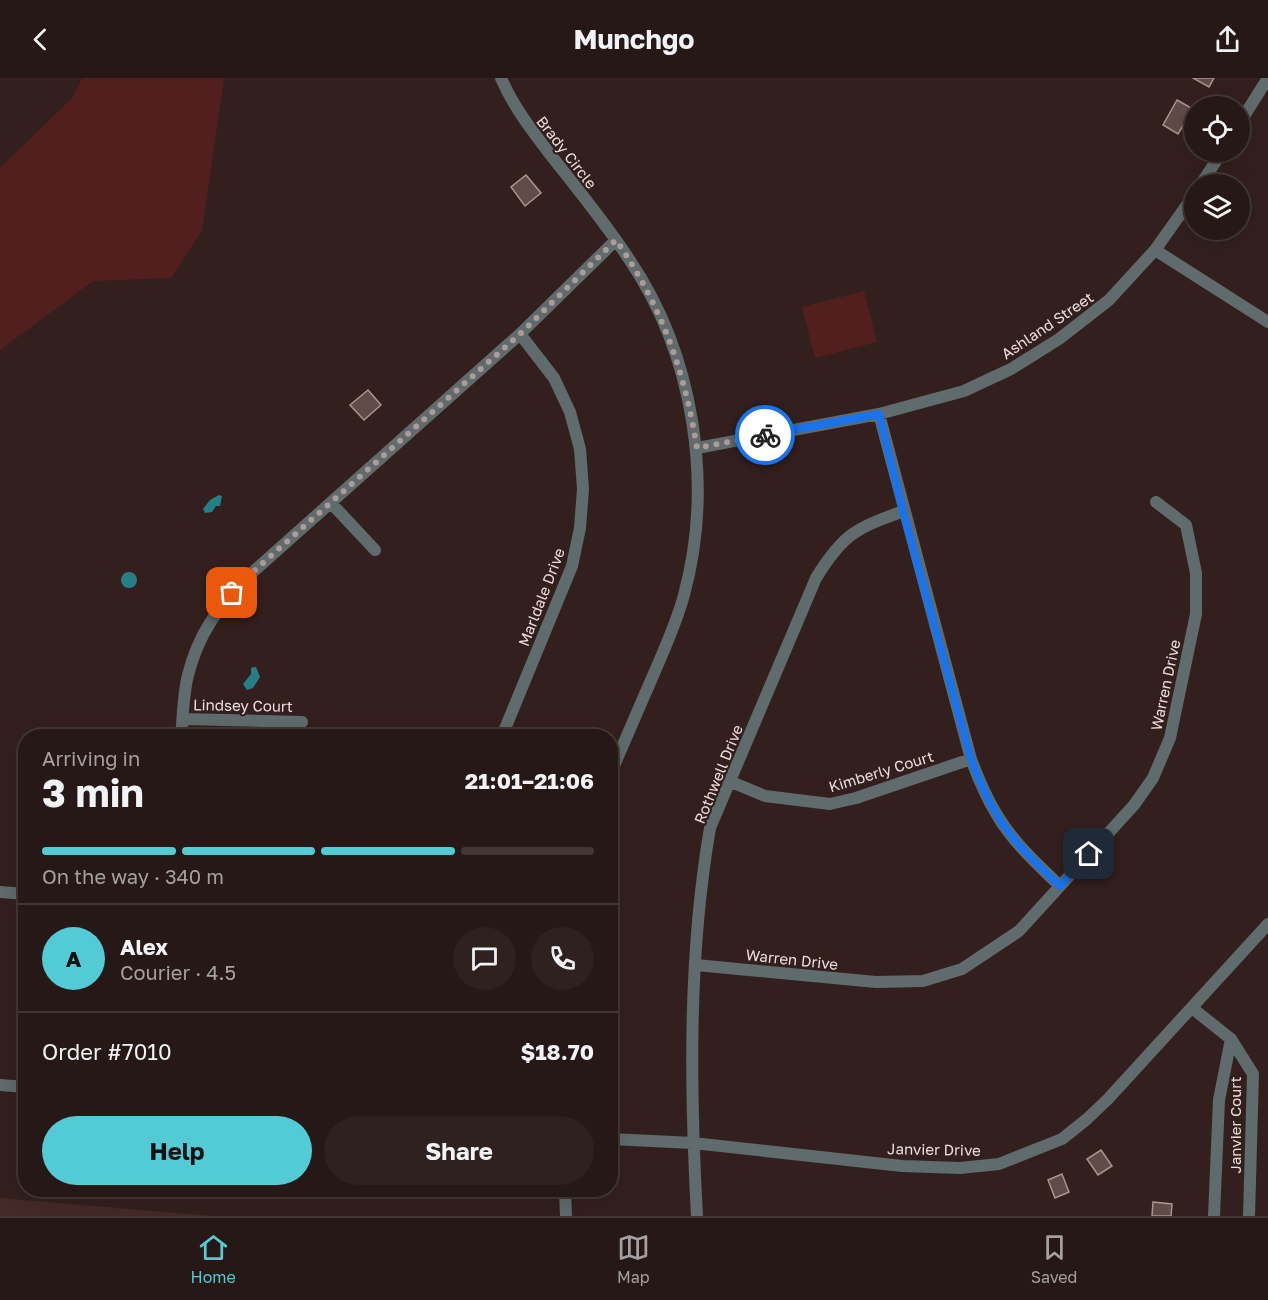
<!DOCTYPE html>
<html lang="en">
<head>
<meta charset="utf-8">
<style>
	:root { --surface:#261816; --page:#2e211f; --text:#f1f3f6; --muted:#a4a0a1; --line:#423735; --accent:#52cbd7 }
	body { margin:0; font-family:"Golos Text",sans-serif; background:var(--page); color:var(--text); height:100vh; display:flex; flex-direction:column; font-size:22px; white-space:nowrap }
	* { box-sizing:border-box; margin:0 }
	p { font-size:20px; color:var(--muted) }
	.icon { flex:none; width:33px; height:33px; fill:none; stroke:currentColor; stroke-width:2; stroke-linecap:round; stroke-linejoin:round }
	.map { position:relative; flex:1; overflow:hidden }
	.details { position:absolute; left:18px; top:651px; width:600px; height:468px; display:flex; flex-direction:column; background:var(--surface); border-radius:24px; box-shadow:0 6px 24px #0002,0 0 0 2px var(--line) }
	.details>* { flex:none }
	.fabs { position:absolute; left:1184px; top:18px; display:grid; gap:12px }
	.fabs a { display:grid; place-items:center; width:66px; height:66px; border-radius:50%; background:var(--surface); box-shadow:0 6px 24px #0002,0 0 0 2px var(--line); font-size:30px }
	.pin { position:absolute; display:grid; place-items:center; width:51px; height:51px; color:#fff; margin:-26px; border-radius:12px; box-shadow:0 3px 9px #0006 }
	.courier { position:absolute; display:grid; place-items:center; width:60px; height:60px; margin:-30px; border:4px solid #1a73e8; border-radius:50%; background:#fff; color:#222; box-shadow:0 2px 8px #0007 }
	.head em { font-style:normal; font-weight:700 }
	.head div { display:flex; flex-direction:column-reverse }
	.head { display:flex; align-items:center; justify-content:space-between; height:102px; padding:0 24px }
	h1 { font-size:39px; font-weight:700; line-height:45px }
	.bar { display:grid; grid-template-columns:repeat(4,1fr); gap:9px 6px; align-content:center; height:72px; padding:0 24px }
	.bar i { height:8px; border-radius:4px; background:var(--line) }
	.bar .current { background:var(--accent) }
	.bar p { grid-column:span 4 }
	.line { display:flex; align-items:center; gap:15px; padding:0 24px; border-top:2px solid var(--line) }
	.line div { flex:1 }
	.round { display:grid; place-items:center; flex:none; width:63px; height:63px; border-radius:32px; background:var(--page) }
	.action { display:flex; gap:12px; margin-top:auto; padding:12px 24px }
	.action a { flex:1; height:69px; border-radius:36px; background:var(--accent); color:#111; font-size:24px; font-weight:700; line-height:69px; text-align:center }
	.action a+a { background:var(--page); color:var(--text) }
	header { display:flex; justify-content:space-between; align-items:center; height:78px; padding:0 24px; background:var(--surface); font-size:27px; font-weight:700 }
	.dock { display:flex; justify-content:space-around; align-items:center; height:84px; border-top:2px solid var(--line); background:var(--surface); font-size:16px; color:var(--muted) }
	.dock a { display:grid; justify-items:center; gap:3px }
	.dock .current { color:var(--accent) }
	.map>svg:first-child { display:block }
	.built { fill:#442a28 }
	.green { fill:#521f1e }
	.water { fill:#257f87 }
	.building { fill:#614b49; stroke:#ac9390; stroke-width:1.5 }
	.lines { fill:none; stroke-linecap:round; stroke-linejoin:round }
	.street { stroke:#5f6b6c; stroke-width:12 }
	.done { stroke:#ab9c9a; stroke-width:6; stroke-dasharray:0 10.8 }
	.route { stroke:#1a73e8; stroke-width:8 }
	.labels { text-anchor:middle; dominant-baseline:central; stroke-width:4.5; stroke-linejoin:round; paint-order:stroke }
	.street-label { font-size:15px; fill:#ebdedc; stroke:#33201e }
</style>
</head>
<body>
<header><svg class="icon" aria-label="back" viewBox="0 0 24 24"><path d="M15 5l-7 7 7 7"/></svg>Munchgo<svg class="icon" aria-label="share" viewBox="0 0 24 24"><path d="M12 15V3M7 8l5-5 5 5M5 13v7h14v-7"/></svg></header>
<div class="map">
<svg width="1268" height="1138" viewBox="0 0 1268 1138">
	<rect width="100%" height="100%" fill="#33201e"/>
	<path class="built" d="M0 1120 211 1138H0Z"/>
	<path class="green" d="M82 0H224L202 152 171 200 93 203 0 272V90L73 19Z
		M864 213 877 264 815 280 802 229Z"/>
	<path class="water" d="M219 417 222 418 220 428H216L212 434 205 435 203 431 210 422Z
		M121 502a8 8 0 1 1 16 0a8 8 0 1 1-16 0Z
		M254 589H256L260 599 253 610 247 612 243 606 251 596V590Z"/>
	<path class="building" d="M1193 0H1214L1209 9Z
		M1177 22 1193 31 1178 56 1163 47Z
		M526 97 541 115 525 128 511 109Z
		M368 312 381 327 364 342 350 327Z
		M1101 1072 1112 1088 1098 1097 1087 1081Z
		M1062 1096 1069 1114 1055 1120 1048 1102Z
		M1153 1124 1172 1126 1171 1138H1152Z"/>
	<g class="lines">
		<path class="street" d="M501 0C514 30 533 54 553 80 579 113 606 146 629 181 694 277 714 406 684 517 677 543 666 568 655 593 640 628 625 663 610 697
			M1239 46 1268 0
			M1201 106 1222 74
			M1155 172 1268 244
			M879 336 971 681C978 700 986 719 997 737 1013 764 1037 786 1060 808
			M697 370 879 336 964 313 1011 291 1059 261 1109 222 1155 172 1194 117
			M331 425 375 472
			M183 641 302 644
			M181 658C183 639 183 617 188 597 198 557 217 531 245 501L520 256 616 162
			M502 658 572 488 580 450 583 411 580 371 570 334 554 300 520 256
			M729 703 765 718 830 726 856 720 971 681
			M0 814 26 816
			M696 887 876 904 923 903 962 891 1019 853 1134 727 1153 700 1170 660 1196 536V495L1186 447 1156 424
			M1192 930 1231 961 1253 996 1249 1138
			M0 1007 26 1009
			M610 1061 693 1065 902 1088 960 1090 999 1086 1062 1061 1087 1041 1108 1021 1268 846
			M565 1112 566 1138
			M697 1138C690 1009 688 878 710 750L816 500C843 456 856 450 904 433
			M1214 1138 1219 1022 1231 961"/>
	</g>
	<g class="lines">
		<path class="done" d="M232 515 245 501 520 256 616 162C662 229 684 291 697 370L765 357"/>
		<path class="route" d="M765 357 879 336 903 433 971 681C978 700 986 719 997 737 1013 764 1037 786 1060 808L1089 776"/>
	</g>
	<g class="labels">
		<g class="street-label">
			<text transform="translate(567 74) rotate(52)">Brady Circle</text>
			<text transform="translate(1047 247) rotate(-34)">Ashland Street</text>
			<text transform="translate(541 519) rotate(-69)">Marldale Drive</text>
			<text transform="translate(1165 607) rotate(-78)">Warren Drive</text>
			<text transform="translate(243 627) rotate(1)">Lindsey Court</text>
			<text transform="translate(881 693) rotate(-17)">Kimberly Court</text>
			<text transform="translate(718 696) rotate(-68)">Rothwell Drive</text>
			<text transform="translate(792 881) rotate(6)">Warren Drive</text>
			<text transform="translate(1235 1047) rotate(-90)">Janvier Court</text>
			<text transform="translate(934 1071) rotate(1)">Janvier Drive</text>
		</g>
	</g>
</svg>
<div class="fabs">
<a><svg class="icon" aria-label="locate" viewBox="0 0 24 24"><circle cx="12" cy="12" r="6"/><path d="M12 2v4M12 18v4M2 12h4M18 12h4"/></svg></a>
<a><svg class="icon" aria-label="layers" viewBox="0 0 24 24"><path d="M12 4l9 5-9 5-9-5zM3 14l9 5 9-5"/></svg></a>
</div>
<div class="pin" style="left:232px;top:515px;background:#ea580c"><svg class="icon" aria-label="bag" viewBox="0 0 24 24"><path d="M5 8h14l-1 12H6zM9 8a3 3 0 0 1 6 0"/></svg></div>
<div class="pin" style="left:1089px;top:776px;background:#1f2937"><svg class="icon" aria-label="home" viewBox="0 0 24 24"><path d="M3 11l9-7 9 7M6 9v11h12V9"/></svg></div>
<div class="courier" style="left:765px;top:357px"><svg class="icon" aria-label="bike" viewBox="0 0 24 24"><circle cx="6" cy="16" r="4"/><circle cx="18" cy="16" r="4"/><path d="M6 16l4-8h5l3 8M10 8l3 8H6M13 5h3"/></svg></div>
<section class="details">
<div class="head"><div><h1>3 min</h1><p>Arriving in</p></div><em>21:01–21:06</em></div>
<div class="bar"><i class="current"></i><i class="current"></i><i class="current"></i><i></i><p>On the way · 340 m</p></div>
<div class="line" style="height:108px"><b class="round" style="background:var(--accent);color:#111">A</b><div><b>Alex</b><p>Courier · 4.5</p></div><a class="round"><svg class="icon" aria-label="chat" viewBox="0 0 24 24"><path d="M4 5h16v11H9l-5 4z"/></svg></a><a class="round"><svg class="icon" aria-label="phone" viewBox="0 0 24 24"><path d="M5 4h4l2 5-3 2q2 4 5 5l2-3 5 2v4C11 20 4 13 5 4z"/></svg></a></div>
<div class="line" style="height:78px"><div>Order #7010</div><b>$18.70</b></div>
<div class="action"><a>Help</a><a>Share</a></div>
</section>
</div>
<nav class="dock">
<a class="current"><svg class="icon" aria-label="home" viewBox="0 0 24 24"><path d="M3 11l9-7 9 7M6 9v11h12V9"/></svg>Home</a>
<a><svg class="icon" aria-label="map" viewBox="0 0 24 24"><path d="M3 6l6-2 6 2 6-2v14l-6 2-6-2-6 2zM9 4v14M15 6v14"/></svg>Map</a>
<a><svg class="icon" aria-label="saved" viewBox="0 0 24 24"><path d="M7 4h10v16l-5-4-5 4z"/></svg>Saved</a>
</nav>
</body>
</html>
